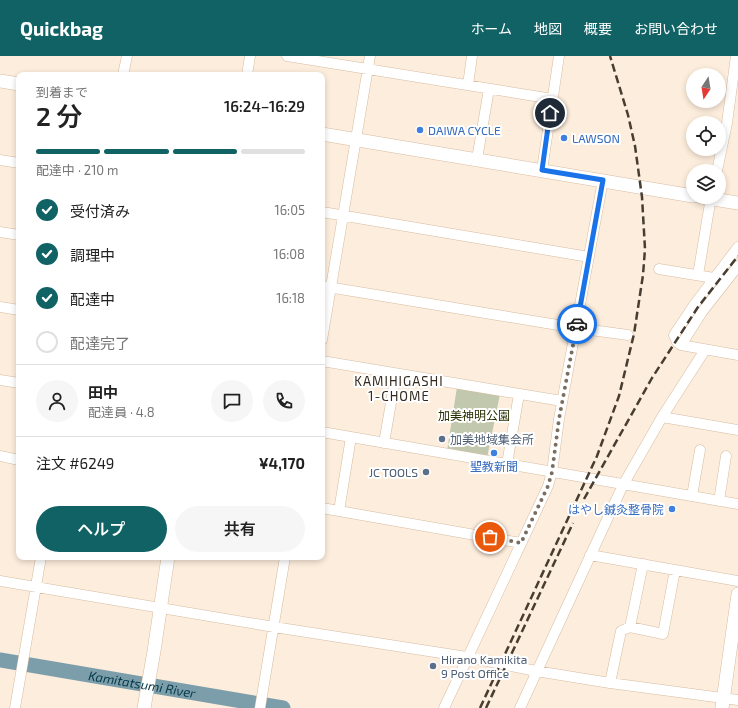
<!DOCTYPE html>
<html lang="ja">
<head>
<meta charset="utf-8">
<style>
	:root { --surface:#fff; --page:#f6f6f6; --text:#222; --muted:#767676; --line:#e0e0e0; --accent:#116265 }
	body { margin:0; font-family:"Exo 2","Noto Sans JP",sans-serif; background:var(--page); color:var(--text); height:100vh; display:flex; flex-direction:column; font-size:15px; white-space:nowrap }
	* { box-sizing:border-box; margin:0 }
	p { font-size:13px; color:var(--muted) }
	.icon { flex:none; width:22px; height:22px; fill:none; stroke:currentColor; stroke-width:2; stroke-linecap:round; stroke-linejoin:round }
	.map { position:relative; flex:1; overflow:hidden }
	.side { position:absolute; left:16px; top:16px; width:309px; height:488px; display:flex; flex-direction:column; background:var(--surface); border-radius:8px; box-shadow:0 2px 6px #0003 }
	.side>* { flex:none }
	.needle { width:26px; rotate:192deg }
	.controls { position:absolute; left:686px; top:12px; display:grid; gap:8px }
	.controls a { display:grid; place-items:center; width:40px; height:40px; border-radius:50%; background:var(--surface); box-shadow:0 2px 6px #0003; font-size:20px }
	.pin { position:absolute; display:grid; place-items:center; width:34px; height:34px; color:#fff; margin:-17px; border:2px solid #fff; border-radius:50%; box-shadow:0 1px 4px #0007 }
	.courier { position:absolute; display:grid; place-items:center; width:40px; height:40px; margin:-20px; border:3px solid #1a73e8; border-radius:50%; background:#fff; color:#222; box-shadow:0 1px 5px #0007 }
	.headline em { font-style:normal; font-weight:600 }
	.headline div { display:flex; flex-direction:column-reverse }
	.headline { display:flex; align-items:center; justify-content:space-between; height:68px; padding:0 20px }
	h1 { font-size:26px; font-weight:600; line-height:30px }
	.bar { display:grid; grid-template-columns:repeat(4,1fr); gap:6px 4px; align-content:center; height:48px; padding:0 20px }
	.bar i { height:5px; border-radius:3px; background:var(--line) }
	.bar .on { background:var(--accent) }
	.bar p { grid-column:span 4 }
	.line { display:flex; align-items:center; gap:10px; padding:0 20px; border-top:1px solid var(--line) }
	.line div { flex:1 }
	.round { display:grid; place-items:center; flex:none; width:42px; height:42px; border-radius:21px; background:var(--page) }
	ol { padding:0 20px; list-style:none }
	li { display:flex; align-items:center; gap:12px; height:44px }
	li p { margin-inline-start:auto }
	li .icon { padding:4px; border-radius:50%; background:var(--accent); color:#fff; stroke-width:4 }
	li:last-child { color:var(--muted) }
	li i { width:22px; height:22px; border:2px solid var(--line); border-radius:50% }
	.primary-button { display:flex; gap:8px; margin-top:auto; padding:8px 20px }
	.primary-button a { flex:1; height:46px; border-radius:24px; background:var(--accent); color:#fff; font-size:16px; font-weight:600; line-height:46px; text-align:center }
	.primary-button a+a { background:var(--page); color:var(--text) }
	header { display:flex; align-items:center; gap:24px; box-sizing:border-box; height:56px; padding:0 20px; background:var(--accent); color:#fff }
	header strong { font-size:19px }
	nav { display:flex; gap:22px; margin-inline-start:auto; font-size:14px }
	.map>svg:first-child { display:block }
	.green { fill:#c1c8ad }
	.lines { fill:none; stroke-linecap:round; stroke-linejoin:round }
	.river { stroke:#7c9eab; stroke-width:15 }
	.minor-casing { stroke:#d6bca1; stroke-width:11 }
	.tertiary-casing { stroke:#d6bca1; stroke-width:14 }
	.minor { stroke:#fff; stroke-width:10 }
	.tertiary { stroke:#fff; stroke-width:13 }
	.rail { stroke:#473d31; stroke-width:2.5; stroke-dasharray:8 4; stroke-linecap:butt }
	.done { stroke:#7a6e60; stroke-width:4; stroke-dasharray:0 7.2 }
	.route { stroke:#1a73e8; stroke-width:5 }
	.shop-dot { fill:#3f7fe0; stroke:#fff; stroke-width:1.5 }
	.service-dot { fill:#5c6f8a; stroke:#fff; stroke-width:1.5 }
	.labels { text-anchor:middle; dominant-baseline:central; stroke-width:4; stroke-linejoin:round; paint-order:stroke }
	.shop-label { font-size:12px; fill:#366cbe; stroke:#fff; text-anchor:start }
	.park-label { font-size:12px; fill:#272f00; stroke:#fff }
	.service-label { font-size:12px; fill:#4e5e75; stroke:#fff; text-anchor:start }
	.neighbourhood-label { font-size:13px; letter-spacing:1px; fill:#33291e; stroke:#fff }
	.water-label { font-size:13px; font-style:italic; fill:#033847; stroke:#fff }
</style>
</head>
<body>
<header>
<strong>Quickbag</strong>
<nav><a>ホーム</a><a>地図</a><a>概要</a><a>お問い合わせ</a></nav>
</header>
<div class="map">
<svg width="738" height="652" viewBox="0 0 738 652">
	<rect width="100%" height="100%" fill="#fdeddc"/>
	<path class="green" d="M457 331 500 338 487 402 447 395Z"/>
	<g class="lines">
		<path class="river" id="s1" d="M0 604 283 652"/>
		<g class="minor-casing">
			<path id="minor" d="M287 0 553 43
				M123 19 127 0
				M247 19 250 0
				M468 29 472 0
				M477 103 489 33
				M0 104 19 107
				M542 114 559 0
				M717 115 727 67 736 0
				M322 156 589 201
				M0 176 19 179
				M738 191 694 249 674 279 677 286 681 289 738 299
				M659 213 720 223
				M698 219 711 141
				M322 230 576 272 628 279
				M0 251 19 254
				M322 284 370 0
				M681 289 702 256 738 210
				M322 305 562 345
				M0 324 19 327
				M662 361 738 374
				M322 376 738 448
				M384 387 396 318
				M0 400 19 404
				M507 408 519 338
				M692 440 700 394
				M719 445 726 400
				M322 452 521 487
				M339 455 351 381
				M590 499 738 525
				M0 525 274 571 467 601 536 615 610 627 738 644
				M630 571 643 508
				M610 627 621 575 630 571 663 578 675 514
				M15 652 41 501
				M260 652 285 501
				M444 652 548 430 552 416 559 363 603 124
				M520 652 623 429 662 361 705 294"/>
		</g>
		<g class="tertiary-casing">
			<path id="tertiary" d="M0 25 19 28
				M322 78 693 140
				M701 141 738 147
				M144 652 154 595 168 501
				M722 652 738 538"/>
		</g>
		<use href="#minor" class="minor"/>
		<use href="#tertiary" class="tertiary"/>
		<path class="rail" d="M584 443 652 322 698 251 738 200
			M480 652 597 400 619 340 634 278 643 219 645 193 642 141 635 90 628 59 610 0
			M486 652 573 467"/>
	</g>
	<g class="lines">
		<path class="done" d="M490 481 521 487 548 430 552 416 559 363 577 268"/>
		<path class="route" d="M550 57 542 114 603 124 577 268"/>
	</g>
	<g class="shop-dot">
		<circle cx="420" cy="74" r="4"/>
		<circle cx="564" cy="82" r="4"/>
		<circle cx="494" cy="397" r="4"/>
		<circle cx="672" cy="453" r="4"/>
	</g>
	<g class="service-dot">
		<circle cx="442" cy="383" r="4"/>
		<circle cx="426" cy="416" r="4"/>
		<circle cx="433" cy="610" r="4"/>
	</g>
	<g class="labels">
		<g class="shop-label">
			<text x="428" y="74">DAIWA CYCLE</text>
			<text x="572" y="82">LAWSON</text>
			<text x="494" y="410" text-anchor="middle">聖教新聞</text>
			<text x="664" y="453" text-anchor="end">はやし鍼灸整骨院</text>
		</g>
		<g class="park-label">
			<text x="474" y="359">加美神明公園</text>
		</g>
		<g class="service-label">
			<text x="450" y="383">加美地域集会所</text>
			<text x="418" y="416" text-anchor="end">JC TOOLS</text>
			<text x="441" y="603">Hirano Kamikita<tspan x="441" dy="14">9 Post Office</tspan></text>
		</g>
		<g class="neighbourhood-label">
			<text x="399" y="325">KAMIHIGASHI<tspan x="399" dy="15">1-CHOME</tspan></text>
		</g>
		<g class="water-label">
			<text stroke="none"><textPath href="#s1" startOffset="144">Kamitatsumi River</textPath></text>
		</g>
	</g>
</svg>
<div class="controls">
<a><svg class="needle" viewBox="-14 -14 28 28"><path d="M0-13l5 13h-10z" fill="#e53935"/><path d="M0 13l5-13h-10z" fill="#767676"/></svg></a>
<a><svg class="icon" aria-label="locate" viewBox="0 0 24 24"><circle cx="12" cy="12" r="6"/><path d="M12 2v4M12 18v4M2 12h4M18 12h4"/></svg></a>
<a><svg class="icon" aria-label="layers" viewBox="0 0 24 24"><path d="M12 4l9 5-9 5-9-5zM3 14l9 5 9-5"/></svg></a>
</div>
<div class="pin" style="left:490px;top:481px;background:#ea580c"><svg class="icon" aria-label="bag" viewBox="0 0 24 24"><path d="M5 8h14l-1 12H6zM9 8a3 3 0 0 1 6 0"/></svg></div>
<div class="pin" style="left:550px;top:57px;background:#1f2937"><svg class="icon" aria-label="home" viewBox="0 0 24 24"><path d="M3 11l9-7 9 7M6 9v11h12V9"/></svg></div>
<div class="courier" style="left:577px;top:268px"><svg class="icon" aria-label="car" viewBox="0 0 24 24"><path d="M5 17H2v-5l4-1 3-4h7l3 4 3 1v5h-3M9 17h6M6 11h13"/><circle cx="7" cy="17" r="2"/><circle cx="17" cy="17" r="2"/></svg></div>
<section class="side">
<div class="headline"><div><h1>2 分</h1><p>到着まで</p></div><em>16:24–16:29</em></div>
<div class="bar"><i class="on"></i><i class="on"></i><i class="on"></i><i></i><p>配達中 · 210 m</p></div>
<ol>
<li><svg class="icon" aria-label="check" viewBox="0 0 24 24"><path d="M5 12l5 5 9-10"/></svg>受付済み<p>16:05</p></li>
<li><svg class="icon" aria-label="check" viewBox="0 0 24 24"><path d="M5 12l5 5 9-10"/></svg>調理中<p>16:08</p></li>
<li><svg class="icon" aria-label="check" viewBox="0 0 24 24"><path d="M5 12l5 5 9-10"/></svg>配達中<p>16:18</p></li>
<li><i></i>配達完了</li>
</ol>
<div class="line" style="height:72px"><a class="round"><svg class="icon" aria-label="person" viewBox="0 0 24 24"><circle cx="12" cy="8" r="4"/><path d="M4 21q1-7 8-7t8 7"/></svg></a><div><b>田中</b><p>配達員 · 4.8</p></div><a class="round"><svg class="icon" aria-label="chat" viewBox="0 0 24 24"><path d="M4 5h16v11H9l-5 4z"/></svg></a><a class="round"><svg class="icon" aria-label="phone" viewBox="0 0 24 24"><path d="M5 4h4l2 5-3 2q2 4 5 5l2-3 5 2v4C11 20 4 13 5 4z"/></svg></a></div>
<div class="line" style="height:52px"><div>注文 #6249</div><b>¥4,170</b></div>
<div class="primary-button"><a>ヘルプ</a><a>共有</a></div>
</section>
</div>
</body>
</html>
